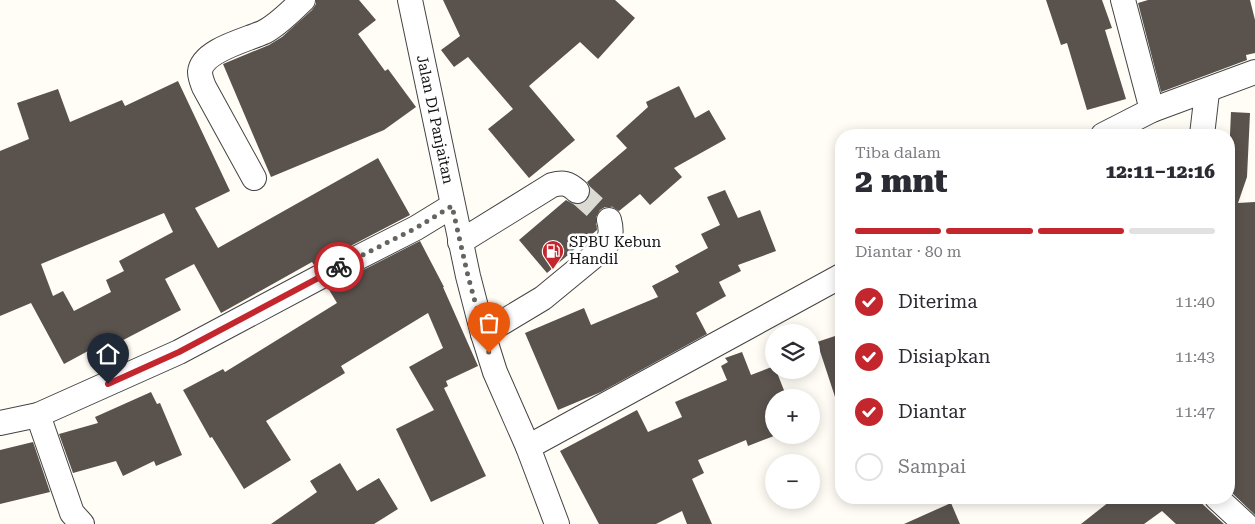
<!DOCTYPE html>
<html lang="id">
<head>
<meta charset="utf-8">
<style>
	:root { --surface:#fff; --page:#f7f7f7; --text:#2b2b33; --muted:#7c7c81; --line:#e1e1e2; --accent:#c4262e }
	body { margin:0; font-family:"Roboto Serif",serif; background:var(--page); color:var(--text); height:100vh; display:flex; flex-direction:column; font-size:19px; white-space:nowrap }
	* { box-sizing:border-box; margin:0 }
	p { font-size:16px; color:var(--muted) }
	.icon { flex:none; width:28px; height:28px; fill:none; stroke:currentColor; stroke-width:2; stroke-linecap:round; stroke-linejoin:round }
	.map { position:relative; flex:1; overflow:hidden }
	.details { position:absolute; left:835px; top:129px; width:400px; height:375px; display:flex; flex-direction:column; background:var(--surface); border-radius:20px; box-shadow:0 2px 12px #0003 }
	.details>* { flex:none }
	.fabs { position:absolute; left:765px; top:324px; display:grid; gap:10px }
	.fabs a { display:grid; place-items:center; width:55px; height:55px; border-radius:50%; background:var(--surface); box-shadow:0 2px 12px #0003; font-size:25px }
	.pin { position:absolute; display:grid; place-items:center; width:42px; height:42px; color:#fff; margin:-51px -21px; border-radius:50% 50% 50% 0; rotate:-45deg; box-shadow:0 0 5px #0007 }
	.pin .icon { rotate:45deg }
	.courier { position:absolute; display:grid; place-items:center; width:50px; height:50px; margin:-25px; border:4px solid #c4262e; border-radius:50%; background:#fff; color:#222; box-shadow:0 1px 6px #0007 }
	.summary em { font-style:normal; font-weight:800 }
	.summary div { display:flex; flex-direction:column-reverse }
	.summary { display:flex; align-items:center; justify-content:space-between; height:85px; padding:0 20px }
	h1 { font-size:32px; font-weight:800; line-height:38px }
	.bar { display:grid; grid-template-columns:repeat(4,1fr); gap:8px 5px; align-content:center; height:60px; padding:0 20px }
	.bar i { height:6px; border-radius:4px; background:var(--line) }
	.bar .active { background:var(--accent) }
	.bar p { grid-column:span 4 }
	ol { padding:0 20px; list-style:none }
	li { display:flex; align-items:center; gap:15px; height:55px }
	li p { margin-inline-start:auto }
	li .icon { padding:5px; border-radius:50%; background:var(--accent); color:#fff; stroke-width:4 }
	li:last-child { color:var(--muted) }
	li i { width:28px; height:28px; border:2px solid var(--line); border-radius:50% }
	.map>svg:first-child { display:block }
	.building { fill:#5a524d; fill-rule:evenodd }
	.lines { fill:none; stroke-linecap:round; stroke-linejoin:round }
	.minor-tunnel { stroke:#dbdad3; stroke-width:24; stroke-dasharray:24 12; stroke-linecap:butt }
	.minor-casing { stroke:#444; stroke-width:26 }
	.minor { stroke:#fff; stroke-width:24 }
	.done { stroke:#646461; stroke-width:5; stroke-dasharray:0 9 }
	.route { stroke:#c4262e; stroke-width:6 }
	.labels { text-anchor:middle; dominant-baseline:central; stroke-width:5; stroke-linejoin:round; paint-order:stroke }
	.street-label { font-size:15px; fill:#111; stroke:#fff }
	.poi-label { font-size:15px; fill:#111; stroke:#fff; text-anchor:start }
</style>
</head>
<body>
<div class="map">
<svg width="1255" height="524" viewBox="0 0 1255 524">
	<rect width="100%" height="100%" fill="#fffdf5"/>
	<path class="building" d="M316 0H359L376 20 358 34 385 71 388 69 416 107 384 130 271 177 223 64 269 45 282 37 312 10 316 4Z
		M443 0H615L635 18 598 59 580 42 529 86 575 140 529 178 488 129 513 109 468 57 454 67 441 50 460 36Z
		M1046 0H1102L1112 28 1105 30 1126 99 1087 110 1067 43 1061 45Z
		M1148 0H1250L1255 20V53L1246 55 1247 60 1161 92 1138 3Z
		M178 81 230 191 195 208 218 248 378 158 410 215 314 265 312 262 221 313 194 264 165 279 181 310 104 350 101 344 64 364 31 303 0 316V151L29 139 17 103 58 89 70 122 122 100 125 106ZM164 213 173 232 119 261 124 271 106 280 111 292 74 311 63 291 53 296 41 264Z
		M679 86 695 118 709 110 726 139 674 168 682 177 650 205 640 194 619 211 612 207H605L600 210 596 217 597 230 547 273 519 240 566 200 575 205 582 204 587 200 591 193 590 187 587 182 627 148 616 136 648 107 646 102Z
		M1231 112 1250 113 1247 177 1238 203 1255 202V515L1229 490V157Z
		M725 190 738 218 760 210 776 251 738 265 741 271 719 282 726 296 696 313 707 334 601 392 558 410 525 333 584 308 591 325 658 297 652 286 679 272 675 266 708 248 701 234 720 225 707 197Z
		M420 241 444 287H443L478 366 446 381 448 386 444 388 486 476 431 502 396 429 434 410 409 367 443 348 428 313 341 366 345 373 266 421 291 460 244 489 212 437 210 438 183 390 223 369 225 372 337 303 328 288Z
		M841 334V406H838L817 342Z
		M742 352 751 375 774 366V370H776L787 398H774V436L748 446 746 440 698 460 704 473 692 479 712 524H687L682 511 656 524H599L560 451 637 410 648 432 682 417 675 402 727 380 721 366 728 362 725 358Z
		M151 392 157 404 160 403 182 455 156 466 154 461 123 476 116 461 73 473 59 434 98 423 95 417Z
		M33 442 50 492 0 504V450Z
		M340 463 357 491 379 478 398 509 374 524H271L317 492 310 481Z
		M1114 498H1196L1224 524H1176L1162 511 1144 524H1081Z
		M951 503 960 524H904Z"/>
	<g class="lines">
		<path class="minor-tunnel" d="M577 191 609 220"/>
		<g class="minor-casing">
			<g id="minor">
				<path id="s1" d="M410 0 468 276 483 334 495 372 528 447 557 524"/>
				<path d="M1123 0 1152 110"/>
				<path d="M1103 135 1152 110 1255 72"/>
				<path d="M1202 135 1207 92"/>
				<path d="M254 178 204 87C202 82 200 77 200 72 202 50 247 40 264 32 278 25 291 11 303 0"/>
				<path d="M460 242 552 185C563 182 568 183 577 191"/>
				<path d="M483 334 543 298 605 247C611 237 612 231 609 220"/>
				<path d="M38 415 72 513 82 524"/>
				<path d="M0 423 38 415 179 352 318 278 416 228 452 206"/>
				<path d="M528 447 841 276"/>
				<path d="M1217 498 1245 524"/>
			</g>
		</g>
		<use href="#minor" class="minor"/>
	</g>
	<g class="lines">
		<path class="done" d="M339 267 416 228 452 206 468 276 489 353"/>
		<path class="route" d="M108 384 179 352 339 267"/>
	</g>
	<defs>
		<g id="fuel-pin" transform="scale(1.125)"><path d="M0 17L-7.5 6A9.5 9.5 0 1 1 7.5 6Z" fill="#c4262e" stroke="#fff"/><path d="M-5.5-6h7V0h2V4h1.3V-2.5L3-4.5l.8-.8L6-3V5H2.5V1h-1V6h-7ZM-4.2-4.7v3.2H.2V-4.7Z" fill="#fff"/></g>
	</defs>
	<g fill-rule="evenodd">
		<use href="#fuel-pin" x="553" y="251"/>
	</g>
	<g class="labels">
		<g class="street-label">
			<text stroke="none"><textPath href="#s1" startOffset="122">Jalan DI Panjaitan</textPath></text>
		</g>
		<g class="poi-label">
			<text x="569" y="242">SPBU Kebun<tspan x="569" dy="17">Handil</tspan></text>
		</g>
	</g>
</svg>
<div class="fabs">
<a><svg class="icon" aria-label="layers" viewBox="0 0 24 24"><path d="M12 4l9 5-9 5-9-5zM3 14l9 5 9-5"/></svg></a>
<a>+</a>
<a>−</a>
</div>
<div class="pin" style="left:489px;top:353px;background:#ea580c"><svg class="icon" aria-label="bag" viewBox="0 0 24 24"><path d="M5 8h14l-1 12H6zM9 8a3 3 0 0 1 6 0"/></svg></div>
<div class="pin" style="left:108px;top:384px;background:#1f2937"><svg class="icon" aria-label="home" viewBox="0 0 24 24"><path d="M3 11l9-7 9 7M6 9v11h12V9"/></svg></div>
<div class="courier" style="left:339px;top:267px"><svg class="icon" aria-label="bike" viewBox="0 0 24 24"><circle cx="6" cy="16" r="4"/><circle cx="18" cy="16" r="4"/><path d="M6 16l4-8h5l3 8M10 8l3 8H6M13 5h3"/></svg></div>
<section class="details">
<div class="summary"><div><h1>2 mnt</h1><p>Tiba dalam</p></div><em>12:11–12:16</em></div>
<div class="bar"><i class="active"></i><i class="active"></i><i class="active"></i><i></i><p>Diantar · 80 m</p></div>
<ol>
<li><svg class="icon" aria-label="check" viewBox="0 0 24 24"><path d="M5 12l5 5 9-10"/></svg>Diterima<p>11:40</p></li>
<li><svg class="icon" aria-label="check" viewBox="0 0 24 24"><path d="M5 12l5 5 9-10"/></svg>Disiapkan<p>11:43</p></li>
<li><svg class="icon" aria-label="check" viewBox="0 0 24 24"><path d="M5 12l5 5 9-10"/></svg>Diantar<p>11:47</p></li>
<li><i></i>Sampai</li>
</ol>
</section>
</div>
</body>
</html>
